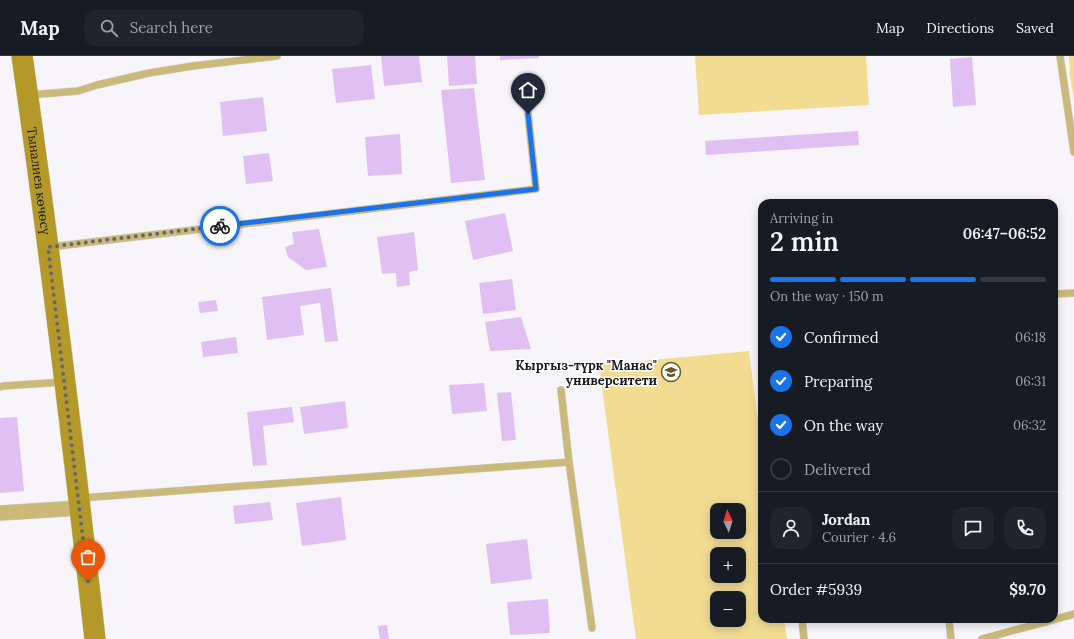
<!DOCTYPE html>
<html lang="en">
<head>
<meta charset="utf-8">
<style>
	:root { --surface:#171b24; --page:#20242c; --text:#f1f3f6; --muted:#9ea1a6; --line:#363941; --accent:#1a73e8 }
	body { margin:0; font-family:Lora,serif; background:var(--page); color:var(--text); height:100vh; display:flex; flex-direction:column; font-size:15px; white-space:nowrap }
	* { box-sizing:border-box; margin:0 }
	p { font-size:13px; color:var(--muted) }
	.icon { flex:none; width:22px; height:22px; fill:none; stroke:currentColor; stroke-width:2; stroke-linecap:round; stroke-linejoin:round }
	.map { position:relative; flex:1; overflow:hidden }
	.panel { position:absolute; left:758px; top:143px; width:300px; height:424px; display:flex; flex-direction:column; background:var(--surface); border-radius:12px; box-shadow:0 2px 10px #0003 }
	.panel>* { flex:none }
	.needle { width:26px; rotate:356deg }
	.controls { position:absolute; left:710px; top:447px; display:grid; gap:8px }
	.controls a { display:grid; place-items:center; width:36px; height:36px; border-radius:8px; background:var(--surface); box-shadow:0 2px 10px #0003; font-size:20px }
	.pin { position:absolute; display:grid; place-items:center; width:34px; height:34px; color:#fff; margin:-41px -17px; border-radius:50% 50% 50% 0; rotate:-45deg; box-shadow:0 0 4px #0007 }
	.pin .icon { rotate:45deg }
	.courier { position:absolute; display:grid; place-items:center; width:40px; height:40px; margin:-20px; border:3px solid #1a73e8; border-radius:50%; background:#fff; color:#222; box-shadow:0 1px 5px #0007 }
	.summary em { font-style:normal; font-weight:600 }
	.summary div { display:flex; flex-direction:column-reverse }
	.summary { display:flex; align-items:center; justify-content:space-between; height:68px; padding:0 12px }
	h1 { font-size:26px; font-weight:600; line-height:30px }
	.bar { display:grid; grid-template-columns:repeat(4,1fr); gap:6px 4px; align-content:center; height:48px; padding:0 12px }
	.bar i { height:5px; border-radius:3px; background:var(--line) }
	.bar .current { background:var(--accent) }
	.bar p { grid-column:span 4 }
	.line { display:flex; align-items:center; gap:10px; padding:0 12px; border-top:1px solid var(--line) }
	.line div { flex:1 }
	.round { display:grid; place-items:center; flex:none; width:42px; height:42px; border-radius:12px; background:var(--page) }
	ol { padding:0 12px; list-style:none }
	li { display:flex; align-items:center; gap:12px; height:44px }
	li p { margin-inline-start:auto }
	li .icon { padding:4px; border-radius:50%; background:var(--accent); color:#fff; stroke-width:4 }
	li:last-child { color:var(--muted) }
	li i { width:22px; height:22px; border:2px solid var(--line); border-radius:50% }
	header { display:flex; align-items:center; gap:24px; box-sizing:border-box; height:56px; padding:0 20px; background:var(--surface); border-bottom:1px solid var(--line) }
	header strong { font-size:19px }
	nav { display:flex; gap:22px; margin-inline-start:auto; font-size:14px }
	.search { width:280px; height:36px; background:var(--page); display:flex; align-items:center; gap:10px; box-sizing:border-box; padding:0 14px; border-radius:12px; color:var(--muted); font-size:15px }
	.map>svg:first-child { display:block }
	.green { fill:#f1dc92; fill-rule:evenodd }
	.building { fill:#e0c0f3 }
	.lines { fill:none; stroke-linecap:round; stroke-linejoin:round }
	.lane-casing { stroke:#d3d2d5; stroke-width:8 }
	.street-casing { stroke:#d3d2d5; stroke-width:16 }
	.secondary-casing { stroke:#d3d2d5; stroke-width:22 }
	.lane { stroke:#cab979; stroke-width:7 }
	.street { stroke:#cab979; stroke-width:15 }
	.secondary { stroke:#b59928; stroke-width:21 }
	.done { stroke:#676568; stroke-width:4; stroke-dasharray:0 7.2 }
	.route { stroke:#1a73e8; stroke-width:5 }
	.labels { text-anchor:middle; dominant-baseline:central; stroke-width:3; stroke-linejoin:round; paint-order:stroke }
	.street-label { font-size:13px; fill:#19181a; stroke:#fff }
	.poi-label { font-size:13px; font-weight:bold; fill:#19181a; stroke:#fff; text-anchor:end }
</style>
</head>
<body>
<header>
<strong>Map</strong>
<div class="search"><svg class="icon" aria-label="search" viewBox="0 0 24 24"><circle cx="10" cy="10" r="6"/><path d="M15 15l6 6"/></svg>Search here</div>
<nav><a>Map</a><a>Directions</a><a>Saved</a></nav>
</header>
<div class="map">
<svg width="1074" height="583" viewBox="0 0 1074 583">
	<rect width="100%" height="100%" fill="#f7f5f9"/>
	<path class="green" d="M695 0H866L869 49 699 59Z
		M1069 0H1074V44L1070 20Z
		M749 295 762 396V563H784L787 583H636L599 309ZM717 454H739V476H717ZM717 498H739V520H717ZM717 542H739V564H717Z"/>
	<path class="building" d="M381 0H419L422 26 384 30Z
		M447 0H475L477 28 449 30Z
		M500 0H539V2L500 4Z
		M972 1 976 49 953 51 950 3Z
		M371 9 375 43 336 47 332 13Z
		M474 32 485 124 451 127 441 34Z
		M263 41 267 75 223 80 220 46Z
		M858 75 859 89 706 99 705 85Z
		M400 78 402 118 368 120 365 81Z
		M269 97 273 125 246 128 243 100Z
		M505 157 513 195 473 204 465 165Z
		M319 173 327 211 306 214 288 201 285 191 294 188 292 176Z
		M414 176 418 214 409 216 410 229 397 231 396 217 382 218 377 181Z
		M512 223 516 254 483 258 479 227Z
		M331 232 338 285 325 286 320 247 300 250 304 279 267 284 262 241Z
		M216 244 218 255 200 257 198 246Z
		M521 261 531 293 490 295 485 266Z
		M236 281 238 297 203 301 201 286Z
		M484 327 487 355 452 358 449 329Z
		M511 336 516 384 502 385 497 337Z
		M345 345 348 372 304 378 300 351Z
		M292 351 294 366 263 370 267 409 253 410 247 356Z
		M17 361 24 435 0 437V362Z
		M341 441 346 484 302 490 296 447Z
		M270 446 273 464 235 468 233 450Z
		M527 483 532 523 491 528 486 488Z
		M548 543 550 577 510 579 507 546Z
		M387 569 389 583H380L378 570Z"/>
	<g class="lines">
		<g class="lane-casing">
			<path id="lane" d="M1060 0 1074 96
				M30 39 78 35 97 29 149 17 193 10 277 0
				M50 191 536 133 528 58
				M1054 238 1074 237
				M0 331 3 330 63 326
				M561 334 569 406 592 572
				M81 442 569 406
				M802 563 804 583
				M949 563 951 583
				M982 583 1074 558"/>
		</g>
		<g class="street-casing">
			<path id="street" d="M0 457 80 452"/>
		</g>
		<g class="secondary-casing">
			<g id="secondary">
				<path id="s1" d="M22 0C50 194 73 388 95 583"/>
			</g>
		</g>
		<use href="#lane" class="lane"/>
		<use href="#street" class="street"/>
		<use href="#secondary" class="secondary"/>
	</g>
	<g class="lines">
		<path class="done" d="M88 525 48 191 220 170"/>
		<path class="route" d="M220 170 536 133 528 58"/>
	</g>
	<defs>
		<g id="university-ring" transform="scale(1)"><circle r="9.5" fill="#fff" stroke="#675926" stroke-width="1.5"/><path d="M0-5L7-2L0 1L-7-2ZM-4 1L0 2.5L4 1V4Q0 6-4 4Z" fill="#675926"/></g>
	</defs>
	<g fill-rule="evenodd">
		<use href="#university-ring" x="671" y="316"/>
	</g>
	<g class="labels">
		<g class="street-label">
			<text stroke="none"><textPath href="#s1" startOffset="126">Тыналиев көчөсү</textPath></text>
		</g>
		<g class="poi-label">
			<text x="657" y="309">Кыргыз-түрк "Манас"<tspan x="657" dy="15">университети</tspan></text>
		</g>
	</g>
</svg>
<div class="controls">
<a><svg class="needle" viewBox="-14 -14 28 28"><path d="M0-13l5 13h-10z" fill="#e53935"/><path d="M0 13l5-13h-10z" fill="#9ea1a6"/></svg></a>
<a>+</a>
<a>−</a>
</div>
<div class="pin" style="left:88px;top:525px;background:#ea580c"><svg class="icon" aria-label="bag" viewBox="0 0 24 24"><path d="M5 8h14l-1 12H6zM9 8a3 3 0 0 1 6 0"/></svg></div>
<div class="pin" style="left:528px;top:58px;background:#1f2937"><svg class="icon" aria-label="home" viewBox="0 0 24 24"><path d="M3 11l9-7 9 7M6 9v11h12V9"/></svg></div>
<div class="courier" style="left:220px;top:170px"><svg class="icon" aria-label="bike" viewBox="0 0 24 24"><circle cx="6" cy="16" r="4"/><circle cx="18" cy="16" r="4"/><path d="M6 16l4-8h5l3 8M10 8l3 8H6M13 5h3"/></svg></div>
<section class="panel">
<div class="summary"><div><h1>2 min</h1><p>Arriving in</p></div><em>06:47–06:52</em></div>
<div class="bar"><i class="current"></i><i class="current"></i><i class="current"></i><i></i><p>On the way · 150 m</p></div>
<ol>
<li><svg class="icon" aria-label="check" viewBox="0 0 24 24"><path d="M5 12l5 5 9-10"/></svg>Confirmed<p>06:18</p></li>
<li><svg class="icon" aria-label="check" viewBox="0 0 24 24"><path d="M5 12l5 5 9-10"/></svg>Preparing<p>06:31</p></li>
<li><svg class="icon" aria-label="check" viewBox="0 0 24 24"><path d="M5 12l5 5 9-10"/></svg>On the way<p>06:32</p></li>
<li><i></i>Delivered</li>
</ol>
<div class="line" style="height:72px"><a class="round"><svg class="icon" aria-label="person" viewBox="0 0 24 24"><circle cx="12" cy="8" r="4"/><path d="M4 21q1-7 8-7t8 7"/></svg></a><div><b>Jordan</b><p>Courier · 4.6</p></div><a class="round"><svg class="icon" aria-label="chat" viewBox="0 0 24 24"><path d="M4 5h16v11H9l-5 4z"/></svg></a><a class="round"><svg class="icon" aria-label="phone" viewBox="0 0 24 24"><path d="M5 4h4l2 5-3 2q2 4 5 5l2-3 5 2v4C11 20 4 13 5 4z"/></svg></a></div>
<div class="line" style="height:52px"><div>Order #5939</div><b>$9.70</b></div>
</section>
</div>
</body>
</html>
